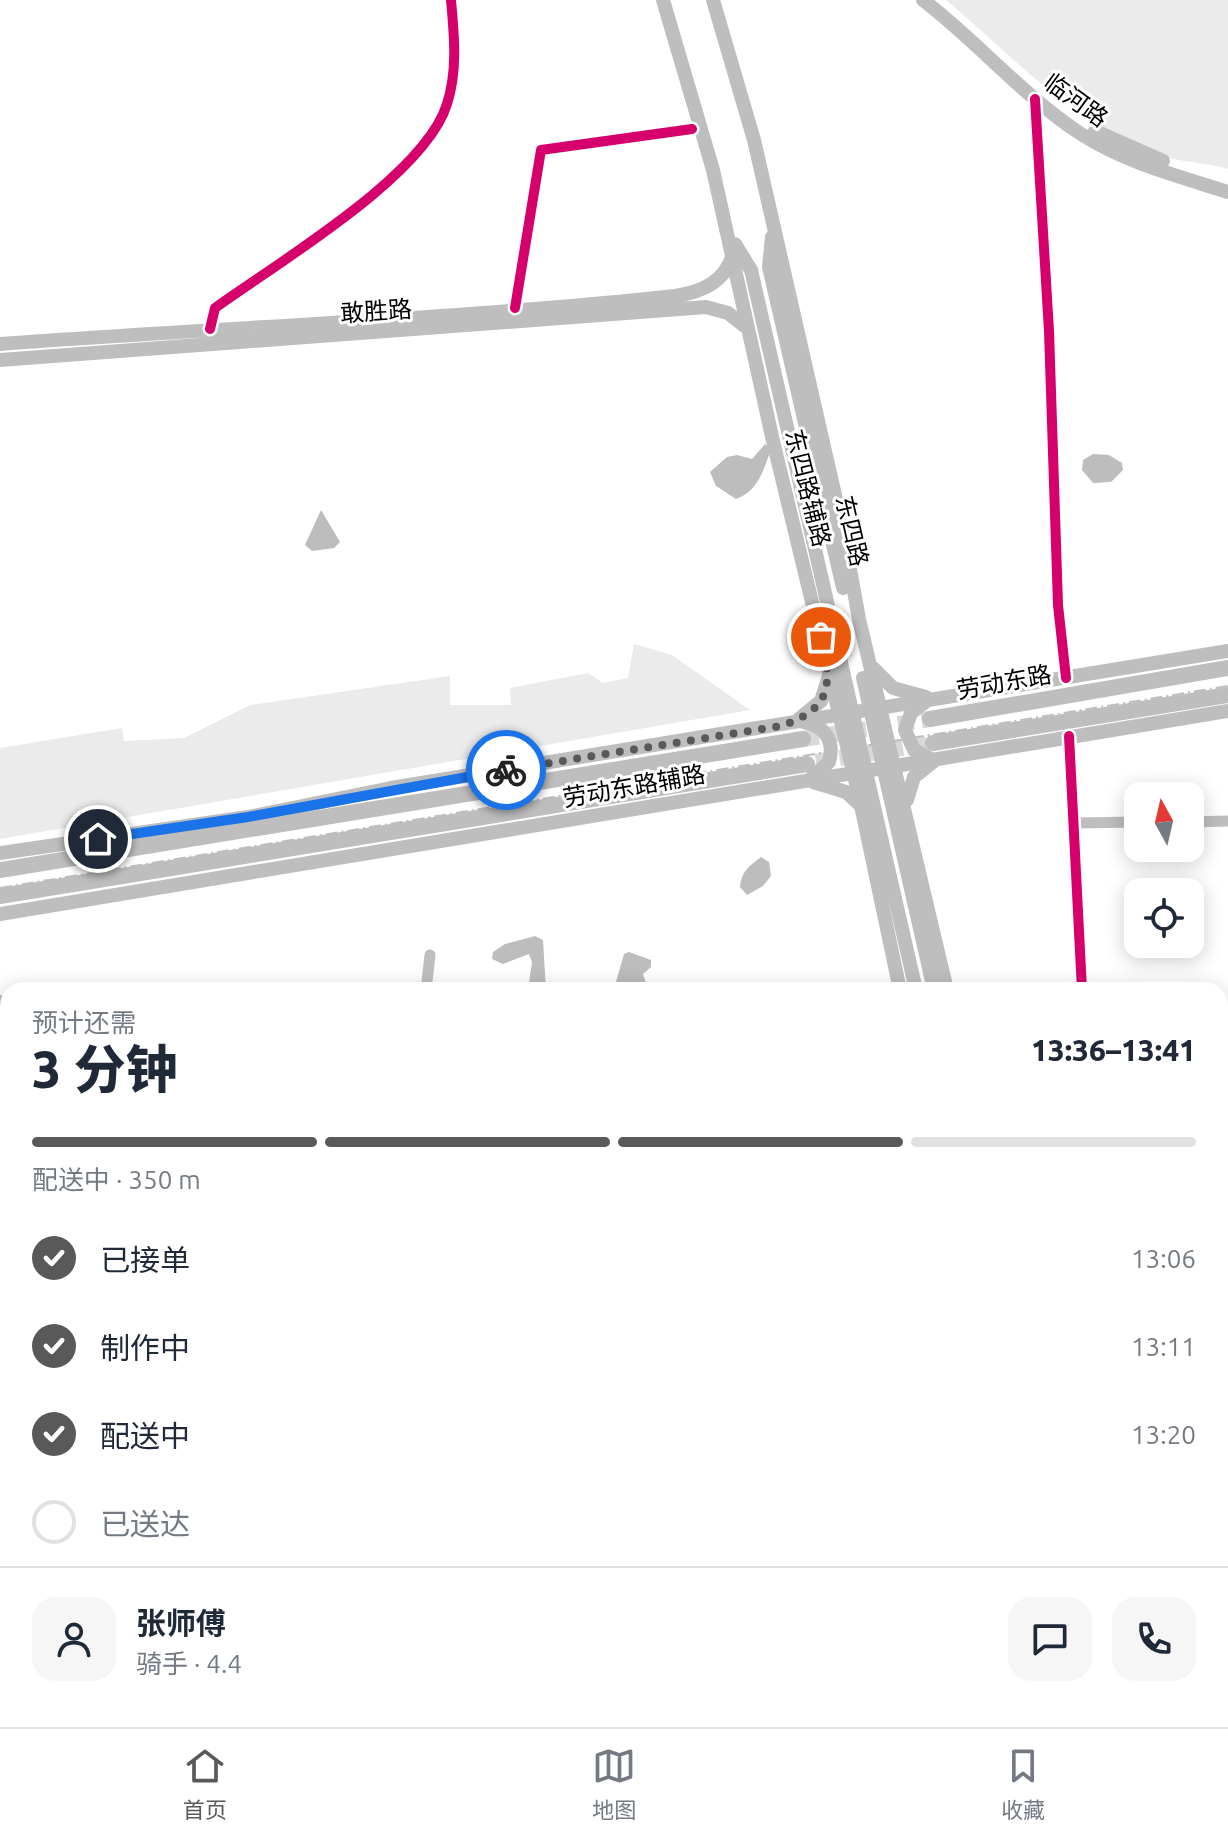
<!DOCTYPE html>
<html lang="zh">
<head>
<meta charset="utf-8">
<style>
	:root { --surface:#fff; --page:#f6f6f7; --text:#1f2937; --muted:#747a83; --line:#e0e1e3; --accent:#595959 }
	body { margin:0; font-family:Ubuntu,"Noto Sans SC",sans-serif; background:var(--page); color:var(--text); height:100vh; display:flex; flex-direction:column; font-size:30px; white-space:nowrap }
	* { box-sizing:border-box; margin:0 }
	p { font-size:26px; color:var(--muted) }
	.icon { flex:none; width:44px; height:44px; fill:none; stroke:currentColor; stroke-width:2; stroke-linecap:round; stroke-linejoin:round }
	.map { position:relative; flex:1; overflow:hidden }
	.drawer { position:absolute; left:0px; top:982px; width:1228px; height:746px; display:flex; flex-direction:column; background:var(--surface); border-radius:24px 24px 0 0; box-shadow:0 4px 20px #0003 }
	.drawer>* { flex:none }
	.needle { width:52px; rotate:352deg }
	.controls { position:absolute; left:1124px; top:782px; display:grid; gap:16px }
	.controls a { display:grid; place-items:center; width:80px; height:80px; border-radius:16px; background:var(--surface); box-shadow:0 4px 20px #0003; font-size:40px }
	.pin { position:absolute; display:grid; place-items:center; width:68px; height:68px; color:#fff; margin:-34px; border:4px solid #fff; border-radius:50%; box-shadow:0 2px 8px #0007 }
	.courier { position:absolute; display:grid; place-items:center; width:80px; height:80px; margin:-40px; border:6px solid #1a73e8; border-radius:50%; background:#fff; color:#222; box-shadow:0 2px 10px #0007 }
	.summary em { font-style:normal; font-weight:800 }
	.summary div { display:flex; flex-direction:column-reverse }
	.summary { display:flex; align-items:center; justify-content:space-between; height:136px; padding:0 32px }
	h1 { font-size:52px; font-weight:800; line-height:60px }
	.bar { display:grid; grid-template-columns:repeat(4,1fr); gap:12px 8px; align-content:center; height:96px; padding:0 32px }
	.bar i { height:10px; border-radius:6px; background:var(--line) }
	.bar .current { background:var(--accent) }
	.bar p { grid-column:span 4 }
	.line { display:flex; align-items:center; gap:20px; padding:0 32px; border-top:2px solid var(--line) }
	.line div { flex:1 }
	.round { display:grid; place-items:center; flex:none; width:84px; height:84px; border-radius:24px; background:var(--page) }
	ol { padding:0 32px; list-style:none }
	li { display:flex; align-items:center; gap:24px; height:88px }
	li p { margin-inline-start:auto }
	li .icon { padding:8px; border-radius:50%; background:var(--accent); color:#fff; stroke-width:4 }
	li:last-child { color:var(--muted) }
	li i { width:44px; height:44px; border:4px solid var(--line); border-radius:50% }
	.dock { display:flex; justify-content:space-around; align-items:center; height:112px; border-top:2px solid var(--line); background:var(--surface); font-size:22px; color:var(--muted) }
	.dock a { display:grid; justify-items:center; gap:4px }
	.dock .current { color:var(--accent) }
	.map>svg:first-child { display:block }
	.green { fill:#ebebeb }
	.water { fill:#bdbdbd }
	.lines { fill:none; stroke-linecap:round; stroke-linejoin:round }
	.highway-tunnel { stroke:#d9d9d9; stroke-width:16; stroke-dasharray:16 8; stroke-linecap:butt }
	.minor { stroke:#bebebe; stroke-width:11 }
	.major { stroke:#bebebe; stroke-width:14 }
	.highway { stroke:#bebebe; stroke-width:16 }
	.rail { stroke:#bebebe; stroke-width:2; stroke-dasharray:12 4 2 4; stroke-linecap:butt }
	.cycleway-casing { stroke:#fff; stroke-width:15 }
	.cycleway { stroke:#d6006c; stroke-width:10 }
	.done { stroke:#595959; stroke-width:8; stroke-dasharray:0 14.4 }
	.route { stroke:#1a73e8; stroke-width:10 }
	.labels { text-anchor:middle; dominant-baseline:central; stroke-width:6; stroke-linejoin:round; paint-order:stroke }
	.street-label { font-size:24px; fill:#000; stroke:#fff }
</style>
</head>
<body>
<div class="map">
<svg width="1228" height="1727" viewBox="0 0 1228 1727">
	<rect width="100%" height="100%" fill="#fff"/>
	<path class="green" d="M946 0H1228V169C1207 162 1183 163 1162 156 1074 126 1015 58 946 0Z
		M634 644 672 655 750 710 0 839V748L122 728 124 741 184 738 250 705 450 676V705H511L510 688 588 673 603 683 628 678Z"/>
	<path class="water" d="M765 444 771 449C764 469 758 492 736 499L716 486 710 472 727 457 737 455 752 459Z
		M1093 454 1109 455 1122 463 1123 470 1111 482 1093 483 1082 470 1083 460Z
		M321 510 340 542 334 548 312 551 305 545Z
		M761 857 769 862 771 876 763 886 747 895 740 887C741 872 749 866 761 857Z
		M535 936 543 940 546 990H528L532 962 529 954 503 964 492 959 493 952 505 944Z
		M629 952 651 960V967L643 974 646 983 637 990 616 982 624 954Z"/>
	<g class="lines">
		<path class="highway-tunnel" d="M803 739 930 719
			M816 762 933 743"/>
		<path class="minor" d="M1035 99 1049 331 1058 605 1066 678
			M515 308 541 150 692 129
			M210 329 215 308C277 263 425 176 447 104 458 70 454 34 451 0
			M1069 736 1082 990
			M1190 822 1228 821
			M1074 823 1138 822
			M426 990 430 955
			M1220 1651 1228 1632
			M334 1727 335 1720"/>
		<path class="major" d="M663 0 713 170 773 441 859 796 900 990
			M713 0 754 140 843 530 859 619 947 990
			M923 0C978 42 1023 96 1081 134 1126 163 1178 176 1228 192
			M1095 131 1163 161
			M772 237 769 267 843 588
			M735 244 751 270 916 990
			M0 344C225 327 451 320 675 296 702 292 725 282 733 254
			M0 360 706 307 728 313 747 328
			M873 668 893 688 926 697
			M863 678 934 990
			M924 703 911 713 905 730 914 750 931 759
			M799 719 821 701 829 676
			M804 722C825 726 835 741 829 762L812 777
			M813 782 846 792 861 806
			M907 800 914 777 934 761
			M0 853 248 817 391 788 1228 651
			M0 914 1228 711
			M0 1002 8 1040
			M3 1078 8 1061
			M1220 1082 1228 1080
			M0 1323 8 1321
			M0 1339 8 1337
			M1070 1720 1072 1727
			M1084 1720 1086 1727
			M1104 1720 1105 1727
			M1117 1720 1119 1727"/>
		<path class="highway" d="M930 719 1228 668
			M933 743 1228 695
			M0 870 803 739
			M0 896 807 764"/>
		<path class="rail" d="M0 888 1228 686"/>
		<g class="cycleway-casing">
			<path id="cycleway" d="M1035 99 1049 331 1058 605 1066 678
				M515 308 541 150 692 129
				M210 329 215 308C277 263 425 176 447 104 458 70 454 34 451 0
				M1069 736 1082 990"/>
		</g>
		<use href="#cycleway" class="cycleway"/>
	</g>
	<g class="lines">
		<path class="done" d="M506 770 781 726C833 708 832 685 821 637"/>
		<path class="route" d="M98 839 248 817 506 770"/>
	</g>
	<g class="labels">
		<g class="street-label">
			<text transform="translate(1076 100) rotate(36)">临河路</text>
			<text transform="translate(376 311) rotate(-4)">敢胜路</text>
			<text transform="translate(808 488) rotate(76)">东四路辅路</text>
			<text transform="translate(852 531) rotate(77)">东四路</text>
			<text transform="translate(1004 682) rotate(-10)">劳动东路</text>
			<text transform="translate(634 786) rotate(-10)">劳动东路辅路</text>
		</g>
	</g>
</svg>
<div class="controls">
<a><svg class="needle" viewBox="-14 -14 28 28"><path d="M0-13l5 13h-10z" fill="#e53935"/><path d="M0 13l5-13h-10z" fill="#747a83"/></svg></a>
<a><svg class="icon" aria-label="locate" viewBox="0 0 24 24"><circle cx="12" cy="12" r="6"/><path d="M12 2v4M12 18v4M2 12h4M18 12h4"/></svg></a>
</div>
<div class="pin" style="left:821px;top:637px;background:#ea580c"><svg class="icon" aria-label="bag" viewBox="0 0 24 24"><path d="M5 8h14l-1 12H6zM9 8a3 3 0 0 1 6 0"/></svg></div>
<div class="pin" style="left:98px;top:839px;background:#1f2937"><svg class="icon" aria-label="home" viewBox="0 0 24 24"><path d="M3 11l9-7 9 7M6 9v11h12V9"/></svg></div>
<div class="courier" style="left:506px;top:770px"><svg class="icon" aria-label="bike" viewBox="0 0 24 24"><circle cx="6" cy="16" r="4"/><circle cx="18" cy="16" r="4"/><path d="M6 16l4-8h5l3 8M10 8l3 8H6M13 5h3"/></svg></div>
<section class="drawer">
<div class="summary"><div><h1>3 分钟</h1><p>预计还需</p></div><em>13:36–13:41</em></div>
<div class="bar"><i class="current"></i><i class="current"></i><i class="current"></i><i></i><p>配送中 · 350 m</p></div>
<ol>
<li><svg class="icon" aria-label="check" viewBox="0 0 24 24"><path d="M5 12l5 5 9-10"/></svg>已接单<p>13:06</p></li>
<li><svg class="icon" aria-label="check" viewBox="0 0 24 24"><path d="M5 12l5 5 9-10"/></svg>制作中<p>13:11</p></li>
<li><svg class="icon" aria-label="check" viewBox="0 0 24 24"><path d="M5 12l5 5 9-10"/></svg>配送中<p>13:20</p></li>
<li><i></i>已送达</li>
</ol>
<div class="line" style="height:144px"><a class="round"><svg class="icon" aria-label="person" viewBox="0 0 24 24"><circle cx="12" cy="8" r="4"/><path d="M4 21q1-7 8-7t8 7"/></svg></a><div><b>张师傅</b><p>骑手 · 4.4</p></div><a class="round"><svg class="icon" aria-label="chat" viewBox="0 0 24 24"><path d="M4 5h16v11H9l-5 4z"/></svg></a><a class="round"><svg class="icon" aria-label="phone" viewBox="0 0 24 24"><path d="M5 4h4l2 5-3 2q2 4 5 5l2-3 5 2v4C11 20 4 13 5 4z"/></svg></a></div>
</section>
</div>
<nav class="dock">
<a class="current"><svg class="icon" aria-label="home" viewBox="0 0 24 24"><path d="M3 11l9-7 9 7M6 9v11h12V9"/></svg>首页</a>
<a><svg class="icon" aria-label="map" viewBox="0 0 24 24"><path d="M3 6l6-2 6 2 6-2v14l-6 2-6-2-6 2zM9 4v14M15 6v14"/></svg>地图</a>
<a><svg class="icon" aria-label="saved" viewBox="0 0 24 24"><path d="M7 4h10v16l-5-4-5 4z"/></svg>收藏</a>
</nav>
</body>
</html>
